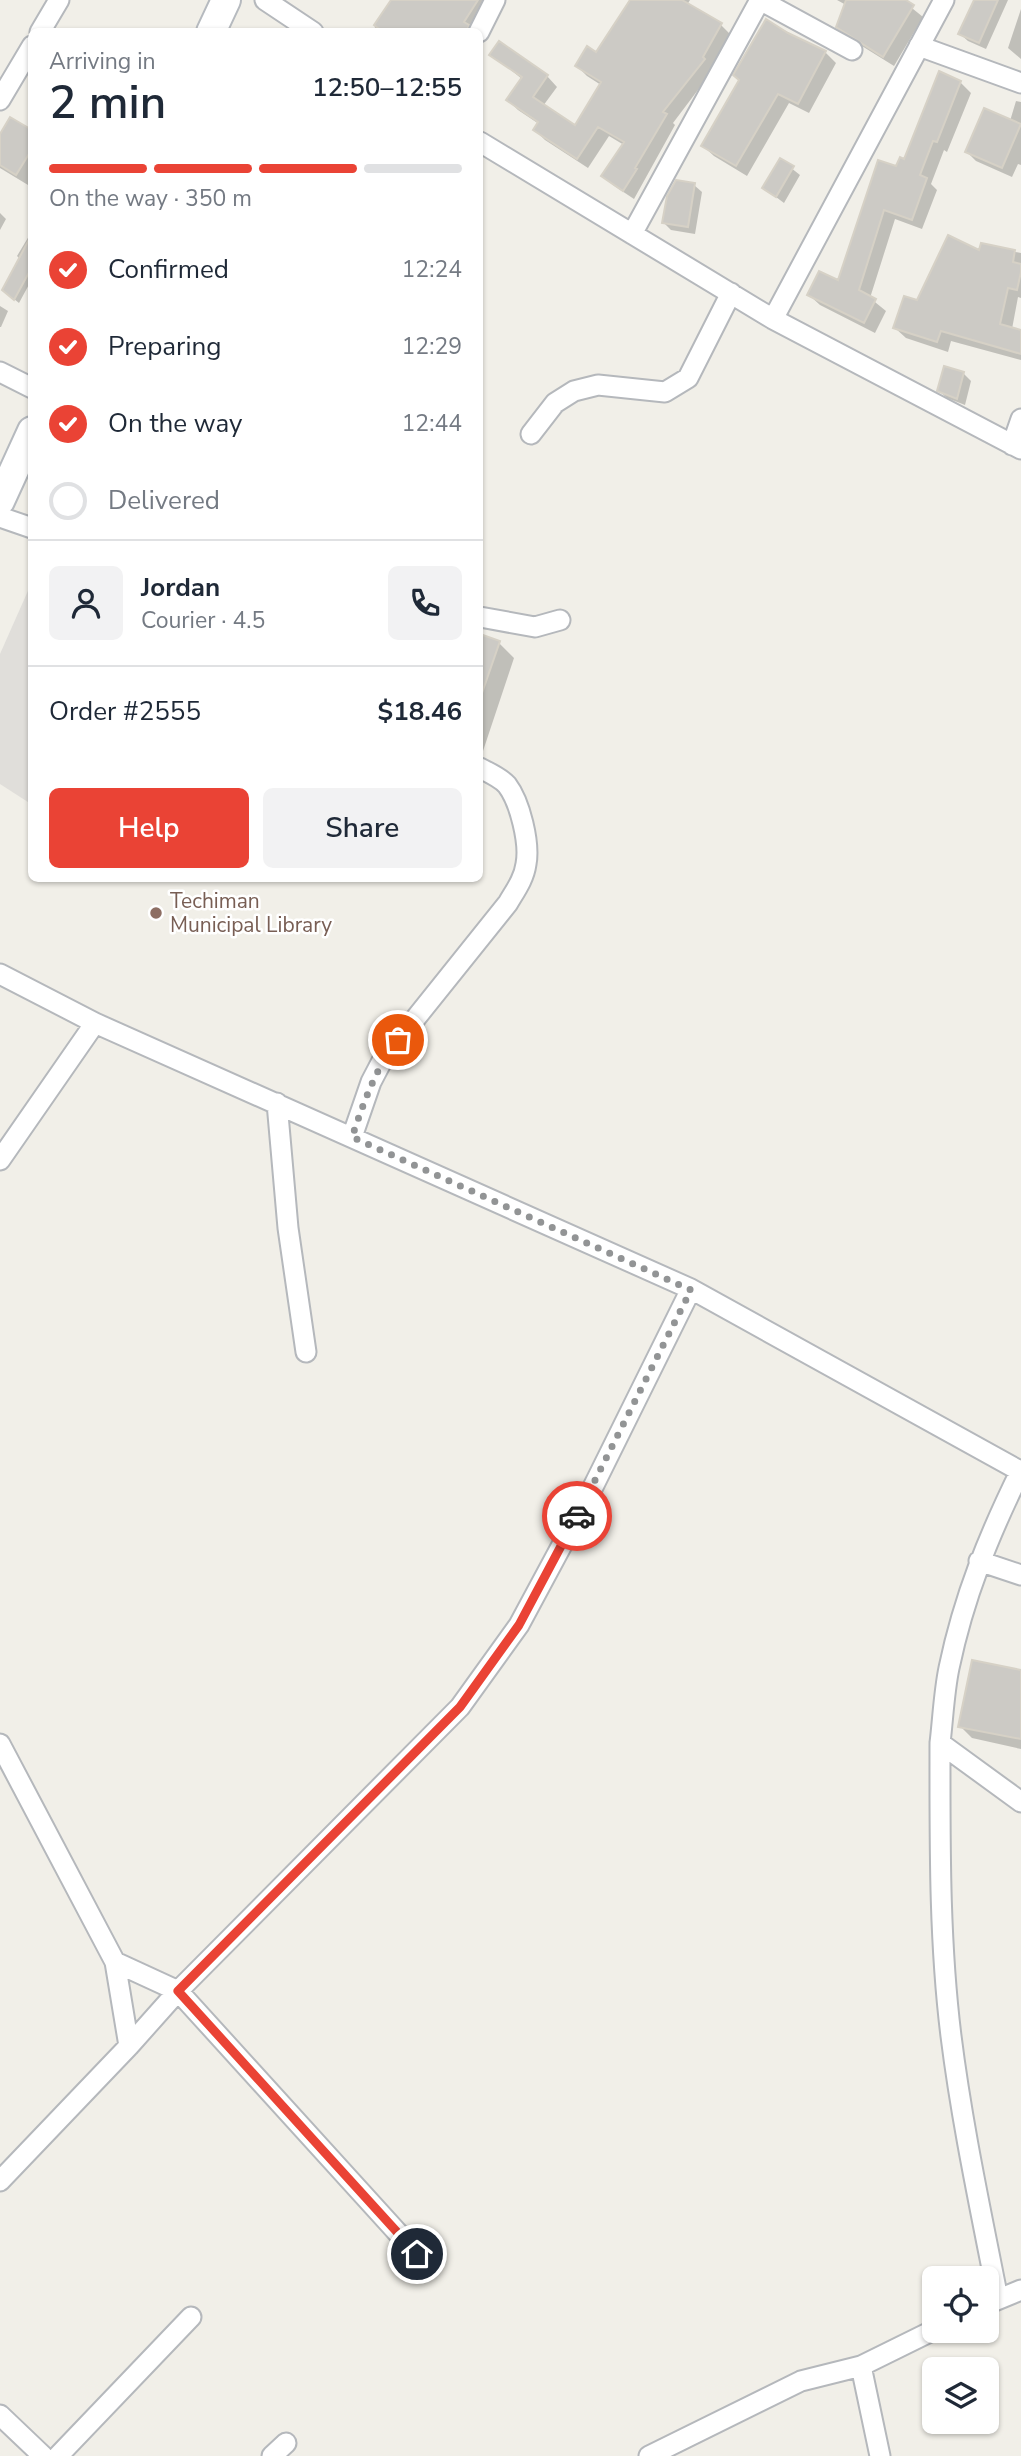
<!DOCTYPE html>
<html lang="en">
<head>
<meta charset="utf-8">
<style>
	:root { --surface:#fff; --page:#f2f2f3; --text:#1f2937; --muted:#747a83; --line:#e0e1e3; --accent:#ea4335 }
	body { margin:0; font-family:"Nunito Sans",sans-serif; background:var(--page); color:var(--text); height:100vh; display:flex; flex-direction:column; font-size:26px; white-space:nowrap }
	* { box-sizing:border-box; margin:0 }
	p { font-size:23px; color:var(--muted) }
	.icon { flex:none; width:38px; height:38px; fill:none; stroke:currentColor; stroke-width:2; stroke-linecap:round; stroke-linejoin:round }
	.map { position:relative; flex:1; overflow:hidden }
	.details { position:absolute; left:28px; top:28px; width:455px; height:854px; display:flex; flex-direction:column; background:var(--surface); border-radius:10px; box-shadow:0 2px 5px #0004 }
	.details>* { flex:none }
	.buttons { position:absolute; left:922px; top:2266px; display:grid; gap:14px }
	.buttons a { display:grid; place-items:center; width:77px; height:77px; border-radius:10px; background:var(--surface); box-shadow:0 2px 5px #0004; font-size:35px }
	.pin { position:absolute; display:grid; place-items:center; width:60px; height:60px; color:#fff; margin:-30px; border:4px solid #fff; border-radius:50%; box-shadow:0 2px 7px #0007 }
	.courier { position:absolute; display:grid; place-items:center; width:70px; height:70px; margin:-35px; border:5px solid #ea4335; border-radius:50%; background:#fff; color:#222; box-shadow:0 2px 9px #0007 }
	.summary em { font-style:normal; font-weight:600 }
	.summary div { display:flex; flex-direction:column-reverse }
	.summary { display:flex; align-items:center; justify-content:space-between; height:119px; padding:0 21px }
	h1 { font-size:46px; font-weight:600; line-height:52px }
	.bar { display:grid; grid-template-columns:repeat(4,1fr); gap:10px 7px; align-content:center; height:84px; padding:0 21px }
	.bar i { height:9px; border-radius:5px; background:var(--line) }
	.bar .selected { background:var(--accent) }
	.bar p { grid-column:span 4 }
	.line { display:flex; align-items:center; gap:18px; padding:0 21px; border-top:2px solid var(--line) }
	.line div { flex:1 }
	.round { display:grid; place-items:center; flex:none; width:74px; height:74px; border-radius:10px; background:var(--page) }
	ol { padding:0 21px; list-style:none }
	li { display:flex; align-items:center; gap:21px; height:77px }
	li p { margin-inline-start:auto }
	li .icon { padding:7px; border-radius:50%; background:var(--accent); color:#fff; stroke-width:4 }
	li:last-child { color:var(--muted) }
	li i { width:38px; height:38px; border:4px solid var(--line); border-radius:50% }
	.button { display:flex; gap:14px; margin-top:auto; padding:14px 21px }
	.button a { flex:1; height:80px; border-radius:10px; background:var(--accent); color:#fff; font-size:28px; font-weight:600; line-height:80px; text-align:center }
	.button a+a { background:var(--page); color:var(--text) }
	.map>svg:first-child { display:block }
	.industrial { fill:#e0deda }
	.shadow { fill:#0003 }
	.building { fill:#cccac5; stroke:#d6d1c6; stroke-width:2 }
	.lines { fill:none; stroke-linecap:round; stroke-linejoin:round }
	.minor-casing { stroke:#b5b8bc; stroke-width:23 }
	.secondary-casing { stroke:#b6babf; stroke-width:32 }
	.minor { stroke:#fff; stroke-width:19 }
	.secondary { stroke:#fff; stroke-width:28 }
	.done { stroke:#929495; stroke-width:7; stroke-dasharray:0 12.6 }
	.route { stroke:#ea4335; stroke-width:9 }
	.education-dot { fill:#8d6e63; stroke:#fff; stroke-width:2.5 }
	.labels { text-anchor:middle; dominant-baseline:central; stroke-width:5; stroke-linejoin:round; paint-order:stroke }
	.education-label { font-size:21px; fill:#785e54; stroke:#fff; text-anchor:start }
</style>
</head>
<body>
<div class="map">
<svg width="1021" height="2456" viewBox="0 0 1021 2456">
	<rect width="100%" height="100%" fill="#f1efe8"/>
	<path class="industrial" d="M31 584V804L0 784V654Z"/>
	<path class="shadow" d="M400 0H493L473 32H372L385 12Z
		M632 0H690L687 5 721 25 731 35 713 70 673 123 675 125 634 199 613 185 603 175 624 145 609 136 588 168 545 140 535 130 539 124 518 110 508 100 522 79 492 55 547 76 557 87 543 106 575 128 601 85 587 76 577 66 596 54Z
		M837 0H902L923 17 894 66 849 38 838 27 846 5Z
		M976 0H1008L986 49 968 41 960 34Z
		M1021 9V59L1008 48Z
		M767 21 825 52 836 63 809 113 789 103 747 176 714 156 703 146 741 81Z
		M960 82 971 93 947 152 944 150 931 184 937 190 922 229 895 219 870 298 886 311 875 333 820 305 809 295 839 282 897 169Z
		M1016 101 1021 102V165L1018 164 1012 177 976 161 967 152 1010 121Z
		M32 132V178L28 185 0 168V138Z
		M781 160 800 175 784 203 764 188Z
		M694 185 702 192 695 234 671 230 664 223Z
		M0 213 6 219 0 230Z
		M32 231V279L19 303 9 295 20 259 17 256Z
		M982 245 1021 253V298L1018 297 1012 329 1021 331V360L951 341 948 352 906 338 895 328 918 302 981 253Z
		M0 306 8 311 1 327H0Z
		M963 373 971 381 965 405 947 398 939 391Z
		M480 637 499 643 514 658 480 760Z
		M1021 1679V1749L972 1738 960 1726Z"/>
	<path class="building" d="M391 0H478L464 22 469 25 467 32H383L374 25Z
		M630 0H682L722 23 703 57 705 59 663 112 667 114 635 168 637 169 623 191 601 176 624 142 598 127 577 159 533 130 538 122 506 100 522 77 489 55 499 41 548 75 533 97 575 125 601 82 575 66 587 46 596 52Z
		M846 0H906L914 5 883 57 836 27Z
		M974 0H998L979 43 958 34Z
		M766 19 788 33 826 51 798 104 778 94 736 166 701 146 739 80 733 75Z
		M939 71 961 81 937 142 933 141 920 175 927 178 912 220 884 210 859 290 876 299 864 323 807 295 819 271 838 280 878 160 896 166 900 157 904 159Z
		M984 108 1021 124 1002 168 965 152Z
		M10 117 32 130V149L16 175 0 165V134Z
		M780 158 794 166 776 197 762 188Z
		M676 180 695 183 688 227 662 223 667 196Z
		M32 234V267L14 300 2 290Z
		M948 235 979 250 981 243 1015 250 1013 262 1021 264V272L1017 290 1008 288 1000 324 1021 330V354L941 331 937 342 893 328 904 296 917 300Z
		M944 366 964 372 957 399 937 391Z
		M480 634 500 641 482 693H480Z
		M972 1660 1021 1670V1739L958 1727Z"/>
	<g class="lines">
		<g class="minor-casing">
			<path id="minor" d="M265 0 313 32
				M760 0 852 50
				M944 0 773 319 1021 449
				M40 32 59 0
				M479 32 495 0
				M919 46 1021 83
				M0 100 32 46
				M480 142 773 319
				M632 234 760 0
				M0 372 32 388
				M531 434 555 403 574 391 598 385 665 392 688 378 731 293
				M1012 445 1021 419
				M0 517 32 528
				M480 617 535 627 560 620
				M0 974 95 1023 0 1160
				M277 1103 288 1228 306 1352
				M352 1137 371 1082 383 1059 508 903C515 891 524 879 526 864 530 843 520 802 507 785 501 778 488 772 480 768
				M691 1289 1020 1471
				M979 1561 1021 1575
				M940 1743C943 1718 944 1692 949 1668 964 1596 989 1535 1021 1470
				M0 1744 115 1962 129 2046
				M115 1962 178 1991 417 2254
				M0 2181 129 2046 178 1991 460 1707 519 1625 591 1491 691 1289 95 1023
				M998 2299C981 2212 962 2124 951 2036 939 1939 940 1841 940 1743L1021 1802
				M987 2304 1021 2290
				M861 2366 880 2456
				M0 2415 43 2456
				M58 2456 191 2317
				M272 2456 286 2443
				M649 2456 801 2381 861 2366 934 2330"/>
		</g>
		<g class="secondary-casing">
			<path id="secondary" d="M211 32 226 0
				M0 501 32 431"/>
		</g>
		<use href="#minor" class="minor"/>
		<use href="#secondary" class="secondary"/>
	</g>
	<g class="lines">
		<path class="done" d="M398 1040C375 1069 364 1102 352 1137L691 1290 577 1516"/>
		<path class="route" d="M417 2254 178 1991 460 1707 519 1625 577 1516"/>
	</g>
	<circle class="education-dot" cx="156" cy="913" r="7"/>
	<g class="labels">
		<g class="education-label">
			<text x="170" y="901">Techiman<tspan x="170" dy="24">Municipal Library</tspan></text>
		</g>
	</g>
</svg>
<div class="buttons">
<a><svg class="icon" aria-label="locate" viewBox="0 0 24 24"><circle cx="12" cy="12" r="6"/><path d="M12 2v4M12 18v4M2 12h4M18 12h4"/></svg></a>
<a><svg class="icon" aria-label="layers" viewBox="0 0 24 24"><path d="M12 4l9 5-9 5-9-5zM3 14l9 5 9-5"/></svg></a>
</div>
<div class="pin" style="left:398px;top:1040px;background:#ea580c"><svg class="icon" aria-label="bag" viewBox="0 0 24 24"><path d="M5 8h14l-1 12H6zM9 8a3 3 0 0 1 6 0"/></svg></div>
<div class="pin" style="left:417px;top:2254px;background:#1f2937"><svg class="icon" aria-label="home" viewBox="0 0 24 24"><path d="M3 11l9-7 9 7M6 9v11h12V9"/></svg></div>
<div class="courier" style="left:577px;top:1516px"><svg class="icon" aria-label="car" viewBox="0 0 24 24"><path d="M5 17H2v-5l4-1 3-4h7l3 4 3 1v5h-3M9 17h6M6 11h13"/><circle cx="7" cy="17" r="2"/><circle cx="17" cy="17" r="2"/></svg></div>
<section class="details">
<div class="summary"><div><h1>2 min</h1><p>Arriving in</p></div><em>12:50–12:55</em></div>
<div class="bar"><i class="selected"></i><i class="selected"></i><i class="selected"></i><i></i><p>On the way · 350 m</p></div>
<ol>
<li><svg class="icon" aria-label="check" viewBox="0 0 24 24"><path d="M5 12l5 5 9-10"/></svg>Confirmed<p>12:24</p></li>
<li><svg class="icon" aria-label="check" viewBox="0 0 24 24"><path d="M5 12l5 5 9-10"/></svg>Preparing<p>12:29</p></li>
<li><svg class="icon" aria-label="check" viewBox="0 0 24 24"><path d="M5 12l5 5 9-10"/></svg>On the way<p>12:44</p></li>
<li><i></i>Delivered</li>
</ol>
<div class="line" style="height:126px"><a class="round"><svg class="icon" aria-label="person" viewBox="0 0 24 24"><circle cx="12" cy="8" r="4"/><path d="M4 21q1-7 8-7t8 7"/></svg></a><div><b>Jordan</b><p>Courier · 4.5</p></div><a class="round"><svg class="icon" aria-label="phone" viewBox="0 0 24 24"><path d="M5 4h4l2 5-3 2q2 4 5 5l2-3 5 2v4C11 20 4 13 5 4z"/></svg></a></div>
<div class="line" style="height:91px"><div>Order #2555</div><b>$18.46</b></div>
<div class="button"><a>Help</a><a>Share</a></div>
</section>
</div>
</body>
</html>
